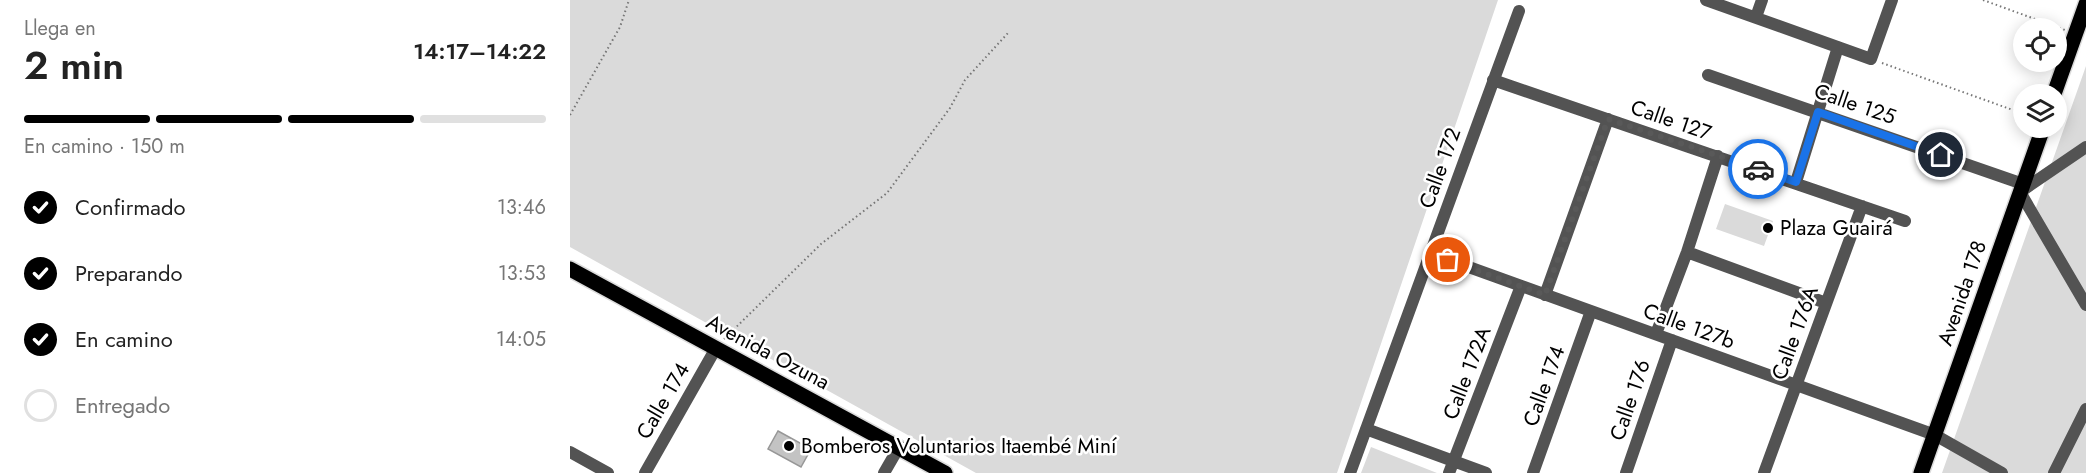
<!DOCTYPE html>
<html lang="es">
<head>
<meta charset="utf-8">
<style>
	:root { --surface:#fff; --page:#f6f6f6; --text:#222; --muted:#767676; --line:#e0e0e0; --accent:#000 }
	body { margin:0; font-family:Jost,sans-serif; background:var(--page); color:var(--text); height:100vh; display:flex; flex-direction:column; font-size:22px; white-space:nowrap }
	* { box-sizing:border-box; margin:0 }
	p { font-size:20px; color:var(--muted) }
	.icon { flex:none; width:33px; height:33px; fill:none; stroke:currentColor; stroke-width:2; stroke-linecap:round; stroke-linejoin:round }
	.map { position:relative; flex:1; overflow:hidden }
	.details { display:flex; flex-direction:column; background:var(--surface); width:570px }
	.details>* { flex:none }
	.controls { position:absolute; left:1443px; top:18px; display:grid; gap:12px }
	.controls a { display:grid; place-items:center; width:54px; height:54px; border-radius:50%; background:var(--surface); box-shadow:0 3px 15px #0003; font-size:30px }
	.pin { position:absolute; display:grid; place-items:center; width:51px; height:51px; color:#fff; margin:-26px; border:3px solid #fff; border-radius:50%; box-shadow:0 2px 6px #0007 }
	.courier { position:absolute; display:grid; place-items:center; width:60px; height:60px; margin:-30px; border:4px solid #1a73e8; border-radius:50%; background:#fff; color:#222; box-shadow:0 2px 8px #0007 }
	.overview em { font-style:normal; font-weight:600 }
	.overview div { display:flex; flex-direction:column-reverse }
	.overview { display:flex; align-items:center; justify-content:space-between; height:102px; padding:0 24px }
	h1 { font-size:39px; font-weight:600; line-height:45px }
	.bar { display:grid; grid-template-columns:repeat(4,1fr); gap:9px 6px; align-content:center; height:72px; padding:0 24px }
	.bar i { height:8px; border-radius:4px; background:var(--line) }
	.bar .selected { background:var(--accent) }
	.bar p { grid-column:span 4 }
	ol { padding:0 24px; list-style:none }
	li { display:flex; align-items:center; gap:18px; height:66px }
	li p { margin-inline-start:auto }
	li .icon { padding:6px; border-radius:50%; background:var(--accent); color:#fff; stroke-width:4 }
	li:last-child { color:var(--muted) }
	li i { width:33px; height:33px; border:3px solid var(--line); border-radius:50% }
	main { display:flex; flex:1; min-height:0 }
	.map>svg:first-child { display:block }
	.green { fill:#dadada }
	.building { fill:#c3c3c3; stroke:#979797; stroke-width:1.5 }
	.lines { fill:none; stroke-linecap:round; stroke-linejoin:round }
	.major-casing { stroke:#dbdbdb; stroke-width:18 }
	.path { stroke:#757575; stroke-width:2; stroke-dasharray:1.5 3; stroke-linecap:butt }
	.minor { stroke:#535353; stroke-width:12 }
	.major { stroke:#000; stroke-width:15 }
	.done { stroke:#595959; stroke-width:6; stroke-dasharray:0 10.8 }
	.route { stroke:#1a73e8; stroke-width:8 }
	.poi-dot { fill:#000; stroke:#fff; stroke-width:2 }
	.labels { text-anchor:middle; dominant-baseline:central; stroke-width:5; stroke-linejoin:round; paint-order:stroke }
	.street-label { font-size:21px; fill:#000; stroke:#fff }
	.poi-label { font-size:21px; fill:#000; stroke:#fff; text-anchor:start }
</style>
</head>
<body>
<main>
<section class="details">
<div class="overview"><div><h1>2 min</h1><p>Llega en</p></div><em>14:17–14:22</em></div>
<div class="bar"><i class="selected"></i><i class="selected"></i><i class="selected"></i><i></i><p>En camino · 150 m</p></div>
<ol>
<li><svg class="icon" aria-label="check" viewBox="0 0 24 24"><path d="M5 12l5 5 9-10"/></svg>Confirmado<p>13:46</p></li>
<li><svg class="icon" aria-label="check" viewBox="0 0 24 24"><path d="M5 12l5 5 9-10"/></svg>Preparando<p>13:53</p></li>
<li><svg class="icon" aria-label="check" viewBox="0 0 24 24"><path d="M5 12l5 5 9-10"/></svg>En camino<p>14:05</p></li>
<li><i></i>Entregado</li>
</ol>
</section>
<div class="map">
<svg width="1516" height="473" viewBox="0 0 1516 473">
	<rect width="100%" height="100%" fill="#fff"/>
	<path class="green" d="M0 0H928L767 473H406L0 247Z
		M1516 66V473H1372Z
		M1155 204 1203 221 1194 246 1146 229Z
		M801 447 867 473H791Z"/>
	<path class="building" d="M208 431 241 449 231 467 198 449Z"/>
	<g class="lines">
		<g class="major-casing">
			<path id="major" d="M1484 94 1516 4
				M0 269 375 473
				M1351 473 1473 128"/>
		</g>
		<path class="path" d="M1413 0 1495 30
			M1312 63 1454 114
			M0 115 50 27 59 0
			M154 339 251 244 317 193 380 108 395 80 438 33"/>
		<path class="minor" d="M1136 0 1301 59 1322 0
			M1186 17 1192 0
			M1138 75 1453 184
			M923 80 1335 221
			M1516 147 1450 192 1516 305
			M1226 182 1268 47
			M1117 252 1256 303
			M860 253 1365 435 1432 473
			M975 295 1038 119
			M1086 334 1117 252 1148 156
			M796 429 916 473
			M0 452 38 473
			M75 473 146 348
			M314 473 329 447
			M780 473 949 11
			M879 473 951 286
			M963 473 1021 311
			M1056 473 1102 340
			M1194 473 1292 206
			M1484 473 1516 409"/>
		<use href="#major" class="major"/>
	</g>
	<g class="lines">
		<path class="done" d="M878 260 975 295 1038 119 1188 169"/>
		<path class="route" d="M1188 169 1226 182 1248 112 1371 155"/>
	</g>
	<g class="poi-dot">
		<circle cx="1198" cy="228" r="6"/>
		<circle cx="219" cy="446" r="6"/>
	</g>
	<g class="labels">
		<g class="street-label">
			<text transform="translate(1285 104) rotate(19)">Calle 125</text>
			<text transform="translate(1101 120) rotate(19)">Calle 127</text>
			<text transform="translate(870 168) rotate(-70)">Calle 172</text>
			<text transform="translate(1392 293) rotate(-71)">Avenida 178</text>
			<text transform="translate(1119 326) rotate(20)">Calle 127b</text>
			<text transform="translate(1225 333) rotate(-70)">Calle 176A</text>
			<text transform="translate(198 352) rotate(28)">Avenida Ozuna</text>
			<text transform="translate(897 373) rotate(-69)">Calle 172A</text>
			<text transform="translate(974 386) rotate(-70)">Calle 174</text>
			<text transform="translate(1060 400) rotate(-71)">Calle 176</text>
			<text transform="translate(93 401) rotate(-60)">Calle 174</text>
		</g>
		<g class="poi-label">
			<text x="1210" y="228">Plaza Guairá</text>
			<text x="231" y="446">Bomberos Voluntarios Itaembé Miní</text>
		</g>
	</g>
</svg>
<div class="controls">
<a><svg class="icon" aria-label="locate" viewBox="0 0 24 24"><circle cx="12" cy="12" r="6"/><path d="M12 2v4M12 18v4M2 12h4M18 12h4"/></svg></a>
<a><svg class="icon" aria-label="layers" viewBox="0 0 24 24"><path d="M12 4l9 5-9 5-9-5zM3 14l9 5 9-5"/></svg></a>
</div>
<div class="pin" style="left:878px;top:260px;background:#ea580c"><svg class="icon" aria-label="bag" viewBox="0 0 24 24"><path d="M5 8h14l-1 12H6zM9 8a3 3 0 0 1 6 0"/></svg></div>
<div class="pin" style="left:1371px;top:155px;background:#1f2937"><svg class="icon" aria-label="home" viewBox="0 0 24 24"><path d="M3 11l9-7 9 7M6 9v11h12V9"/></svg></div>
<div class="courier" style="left:1188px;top:169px"><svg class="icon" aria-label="car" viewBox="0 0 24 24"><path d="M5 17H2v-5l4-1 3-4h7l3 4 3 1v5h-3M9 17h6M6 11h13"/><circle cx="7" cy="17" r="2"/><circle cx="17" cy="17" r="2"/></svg></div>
</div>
</main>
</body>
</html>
